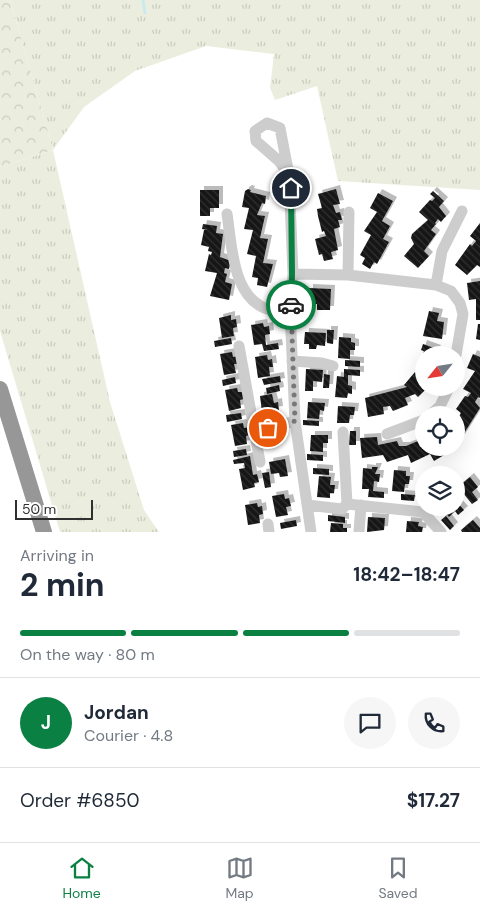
<!DOCTYPE html>
<html lang="en">
<head>
<meta charset="utf-8">
<style>
	:root { --surface:#fff; --page:#f6f6f7; --text:#1f2937; --muted:#747a83; --line:#e0e1e3; --accent:#0b8043 }
	body { margin:0; font-family:"DM Sans",sans-serif; background:var(--page); color:var(--text); height:100vh; display:flex; flex-direction:column; font-size:19px; white-space:nowrap }
	* { box-sizing:border-box; margin:0 }
	p { font-size:16px; color:var(--muted) }
	.icon { flex:none; width:28px; height:28px; fill:none; stroke:currentColor; stroke-width:2; stroke-linecap:round; stroke-linejoin:round }
	.map { position:relative; height:532px; overflow:hidden }
	.details { display:flex; flex-direction:column; background:var(--surface); flex:1 }
	.details>* { flex:none }
	.needle { width:32px; rotate:240deg }
	.buttons { position:absolute; left:415px; top:346px; display:grid; gap:10px }
	.buttons a { display:grid; place-items:center; width:50px; height:50px; border-radius:50%; background:var(--surface); box-shadow:0 5px 20px #0002; font-size:25px }
	.scale { position:absolute; left:15px; bottom:12px; width:78px; box-sizing:border-box; padding-left:5px; border:2px solid #303030; border-top:0; font-size:14px; line-height:18px; white-space:nowrap; color:#303030; -webkit-text-stroke:4px #fff; paint-order:stroke }
	.pin { position:absolute; display:grid; place-items:center; width:42px; height:42px; color:#fff; margin:-21px; border:2px solid #fff; border-radius:50%; box-shadow:0 1px 5px #0007 }
	.courier { position:absolute; display:grid; place-items:center; width:50px; height:50px; margin:-25px; border:4px solid #0b8043; border-radius:50%; background:#fff; color:#222; box-shadow:0 1px 6px #0007 }
	.summary em { font-style:normal; font-weight:700 }
	.summary div { display:flex; flex-direction:column-reverse }
	.summary { display:flex; align-items:center; justify-content:space-between; height:85px; padding:0 20px }
	h1 { font-size:32px; font-weight:700; line-height:38px }
	.bar { display:grid; grid-template-columns:repeat(4,1fr); gap:8px 5px; align-content:center; height:60px; padding:0 20px }
	.bar i { height:6px; border-radius:4px; background:var(--line) }
	.bar .current { background:var(--accent) }
	.bar p { grid-column:span 4 }
	.line { display:flex; align-items:center; gap:12px; padding:0 20px; border-top:1px solid var(--line) }
	.line div { flex:1 }
	.round { display:grid; place-items:center; flex:none; width:52px; height:52px; border-radius:26px; background:var(--page) }
	.dock { display:flex; justify-content:space-around; align-items:center; height:70px; border-top:1px solid var(--line); background:var(--surface); font-size:14px; color:var(--muted) }
	.dock a { display:grid; justify-items:center; gap:2px }
	.dock .current { color:var(--accent) }
	.map>svg:first-child { display:block }
	.grass { fill:url(#grass-tufts) }
	.forest { fill:url(#forest-crowns) }
	.lines { fill:none; stroke-linecap:round; stroke-linejoin:round }
	.stream { stroke:#caeaee; stroke-width:3 }
	.building { fill:url(#building-back-hatch); filter:url(#shadow) }
	.minor { stroke:#cdcdcd; stroke-width:11 }
	.highway { stroke:#979797; stroke-width:16 }
	.done { stroke:#787878; stroke-width:5; stroke-dasharray:0 9 }
	.route { stroke:#0b8043; stroke-width:6 }
</style>
</head>
<body>
<div class="map">
<svg width="480" height="532" viewBox="0 0 480 532">
	<defs>
		<pattern id="grass-tufts" width="24" height="20" patternUnits="userSpaceOnUse" patternTransform="scale(1.25)"><rect width="24" height="20" fill="#ebeede"/><path d="M3 7l-1-3M5 7V3M7 7l1-3M15 17l-1-3M17 17v-4M19 17l1-3" fill="none" stroke="#caccbf"/></pattern>
		<pattern id="forest-crowns" width="20" height="18" patternUnits="userSpaceOnUse" patternTransform="scale(1.25)"><rect width="20" height="18" fill="#ebeede"/><path d="M2 6a3 3 0 1 1 6 0M12 15a3 3 0 1 1 6 0" fill="none" stroke="#caccbf"/></pattern>
		<pattern id="building-back-hatch" width="6" height="6" patternUnits="userSpaceOnUse" patternTransform="scale(1.25)"><rect width="6" height="6" fill="#171717"/><path d="M-1 5l2 2M0 0l6 6M5-1l2 2" fill="none" stroke="#303030"/></pattern>
		<filter id="shadow"><feDropShadow dx="4" dy="-4" stdDeviation="0" flood-color="#0004"/></filter>
	</defs>
	<rect width="100%" height="100%" fill="#fff"/>
	<path class="grass" d="M10 0H480V190L338 181 317 86 275 100 270 88 274 54 206 46 135 71 84 107 53 150 110 402 144 510 159 532H60L0 331V167L53 150Z"/>
	<path class="forest" d="M0 0H10L53 150 0 167Z"/>
	<g class="lines">
		<path class="stream" d="M143 0 145 13"/>
	</g>
	<path class="building" d="M248 189 251 190 250 192 266 196 265 204 262 203 257 215 265 216 260 238 268 239 263 263 273 264 267 287 257 285 258 278 252 277 256 256 247 254 253 230 244 229 249 208 242 207 245 191Z
		M336 189 340 204 333 205 336 213 340 212 342 220H338L340 227 334 229 338 250 331 252 333 259 324 261 322 254 319 255 315 239 326 236 324 231 322 232 318 216 317 209 322 208 318 194Z
		M200 190H219V208H210V216H200Z
		M433 191 444 201 439 207 446 216 441 222 438 219 435 223 436 224 431 230 436 234 424 251 429 256 418 268 404 256 414 244 411 238 412 234 428 220 419 212 430 200 432 201 435 198 430 194Z
		M378 193 393 201 382 221 390 226 383 239 389 242 377 264 374 262 370 269 362 264 365 258 360 255 371 235 364 231 377 212 370 208Z
		M480 223V267L477 265 467 275 455 265 470 244 472 246 476 241 470 236Z
		M203 224 217 226 216 233 223 234 220 257 231 261 229 269 225 268 224 273 227 274 225 282 232 284 229 300 210 296 217 273 205 271 209 254 211 255 212 252 208 251 209 247 201 245 204 230H207L202 229Z
		M480 281V320H476V299L469 300 467 283Z
		M309 288 331 289 330 310H317V304H309Z
		M429 311 439 313 437 321 444 322 442 339 423 336Z
		M231 315V320L236 319 237 327 233 328 234 336 222 338 219 318Z
		M263 323 264 327 269 326 270 334 265 335 266 345 278 343 279 349 264 351 262 344 254 345 251 325Z
		M478 324H480V340L476 339Z
		M327 330H334L333 344 327 343Z
		M305 332 326 333 325 346 317 345 316 349H309V344H304Z
		M339 337 351 338V342L355 343V350H350V359L338 358Z
		M231 338 232 344 215 347 214 341Z
		M423 344 437 349 434 355H424V388H427L418 397 415 394 405 398 408 405 393 411 390 406 383 407 384 414 368 417 365 398 407 387 404 385 415 372 417 374 420 370 417 369 424 351 426 352 421 350Z
		M232 352 233 357 238 356 239 364H234L236 373 224 375 220 354Z
		M473 354 480 357V398L478 397 475 402 480 408 456 446V416L458 418 461 413 456 409 465 396 468 397 471 393 463 389 475 371 467 368Z
		M267 355 268 360 272 359 273 367H269L270 376 258 378 255 357Z
		M345 360 360 361V367L345 366Z
		M306 369 323 370 322 382 313 381V391H305Z
		M344 369 360 370V376L348 375V385L352 386V394L348 393 347 398 335 397 337 376 344 377Z
		M324 374 330 375 329 388H323Z
		M280 376 281 382 264 385 262 379Z
		M235 377 236 383 223 386 222 380Z
		M279 385 280 391 267 394 266 388Z
		M237 388 238 392H243L244 399 240 400 241 408 229 411 225 390Z
		M272 394 274 403 278 402 279 410 262 412 260 396Z
		M308 402 325 403 324 411 320 410 319 419 307 418Z
		M338 406 355 407 354 415H350L349 423H337Z
		M241 413 242 419 227 422 226 415Z
		M303 420 319 421V426L303 425Z
		M243 423 244 428 249 427 250 435 246 436 247 444 235 446 231 425Z
		M350 431H356V445H349Z
		M311 435H328V443H323V452L310 451Z
		M377 437 378 445 397 441 399 446H406L418 441 420 447 456 448 434 461 430 454 411 463 408 455 387 462 383 455 362 458 360 438Z
		M246 449 247 455 234 457 233 451Z
		M307 454 323 455V461L307 460Z
		M250 456 253 475 257 474 259 482 254 483 255 487 243 490 239 469 245 468 244 463 234 464 233 460Z
		M285 459 288 476 280 477 279 473 271 474 269 462Z
		M372 467H378L375 474H380L379 482 374 481 373 491 384 492V498L368 497 369 489H362L363 468 372 469Z
		M313 468 329 469V475L313 474Z
		M394 470 406 471V476H410L409 484H405L404 492 392 491Z
		M269 472 271 487 265 488 262 473Z
		M319 476 331 477 330 485H335L334 493H330V498L317 497Z
		M470 477 478 487 472 492 478 500 472 504 458 487Z
		M422 492 424 494V504L417 496Z
		M284 494 285 499 289 498 291 506 286 507 288 515 276 517 272 496Z
		M401 494 415 495 414 501 401 500Z
		M456 501 464 510 458 515 455 511 449 517 441 508H456Z
		M257 503 258 507 262 506 263 514 259 515 260 523 248 525 245 505Z
		M328 515 345 517V523L328 521Z
		M446 516 454 526 450 530 441 520Z
		M368 517 385 518 384 530 367 532Z
		M296 520 297 526 281 529 280 523Z
		M473 520 480 528V532H462L461 530Z
		M407 521 419 522 418 526 423 527 422 532H406Z
		M331 523 343 524V528H347V532H330Z"/>
	<g class="lines">
		<path class="minor" d="M289 175 280 128 267 123 255 131 256 141 279 161 289 175 293 274 290 310 295 421 311 532
			M227 214C232 245 232 301 271 310 277 311 284 310 290 310
			M293 274 348 275 436 285 451 291 460 303 463 314 456 355
			M348 275 349 212
			M436 285 442 251 462 211
			M239 346 260 462
			M292 361 322 363 333 366
			M430 415 440 406 449 388
			M254 432 295 421
			M343 432 347 504
			M387 434 424 420
			M307 505 342 509 347 504 423 512 441 532
			M268 524 269 532
			M359 532 361 505"/>
		<path class="highway" d="M0 389 44 532"/>
	</g>
	<g class="lines">
		<path class="done" d="M268 428 295 421 291 305"/>
		<path class="route" d="M291 305 292 274 291 188"/>
	</g>
</svg>
<div class="buttons">
<a><svg class="needle" viewBox="-14 -14 28 28"><path d="M0-13l5 13h-10z" fill="#e53935"/><path d="M0 13l5-13h-10z" fill="#747a83"/></svg></a>
<a><svg class="icon" aria-label="locate" viewBox="0 0 24 24"><circle cx="12" cy="12" r="6"/><path d="M12 2v4M12 18v4M2 12h4M18 12h4"/></svg></a>
<a><svg class="icon" aria-label="layers" viewBox="0 0 24 24"><path d="M12 4l9 5-9 5-9-5zM3 14l9 5 9-5"/></svg></a>
</div>
<div class="scale">50 m</div>
<div class="pin" style="left:268px;top:428px;background:#ea580c"><svg class="icon" aria-label="bag" viewBox="0 0 24 24"><path d="M5 8h14l-1 12H6zM9 8a3 3 0 0 1 6 0"/></svg></div>
<div class="pin" style="left:291px;top:188px;background:#1f2937"><svg class="icon" aria-label="home" viewBox="0 0 24 24"><path d="M3 11l9-7 9 7M6 9v11h12V9"/></svg></div>
<div class="courier" style="left:291px;top:305px"><svg class="icon" aria-label="car" viewBox="0 0 24 24"><path d="M5 17H2v-5l4-1 3-4h7l3 4 3 1v5h-3M9 17h6M6 11h13"/><circle cx="7" cy="17" r="2"/><circle cx="17" cy="17" r="2"/></svg></div>
</div>
<section class="details">
<div class="summary"><div><h1>2 min</h1><p>Arriving in</p></div><em>18:42–18:47</em></div>
<div class="bar"><i class="current"></i><i class="current"></i><i class="current"></i><i></i><p>On the way · 80 m</p></div>
<div class="line" style="height:90px"><b class="round" style="background:var(--accent);color:#fff">J</b><div><b>Jordan</b><p>Courier · 4.8</p></div><a class="round"><svg class="icon" aria-label="chat" viewBox="0 0 24 24"><path d="M4 5h16v11H9l-5 4z"/></svg></a><a class="round"><svg class="icon" aria-label="phone" viewBox="0 0 24 24"><path d="M5 4h4l2 5-3 2q2 4 5 5l2-3 5 2v4C11 20 4 13 5 4z"/></svg></a></div>
<div class="line" style="height:65px"><div>Order #6850</div><b>$17.27</b></div>
</section>
<nav class="dock">
<a class="current"><svg class="icon" aria-label="home" viewBox="0 0 24 24"><path d="M3 11l9-7 9 7M6 9v11h12V9"/></svg>Home</a>
<a><svg class="icon" aria-label="map" viewBox="0 0 24 24"><path d="M3 6l6-2 6 2 6-2v14l-6 2-6-2-6 2zM9 4v14M15 6v14"/></svg>Map</a>
<a><svg class="icon" aria-label="saved" viewBox="0 0 24 24"><path d="M7 4h10v16l-5-4-5 4z"/></svg>Saved</a>
</nav>
</body>
</html>
